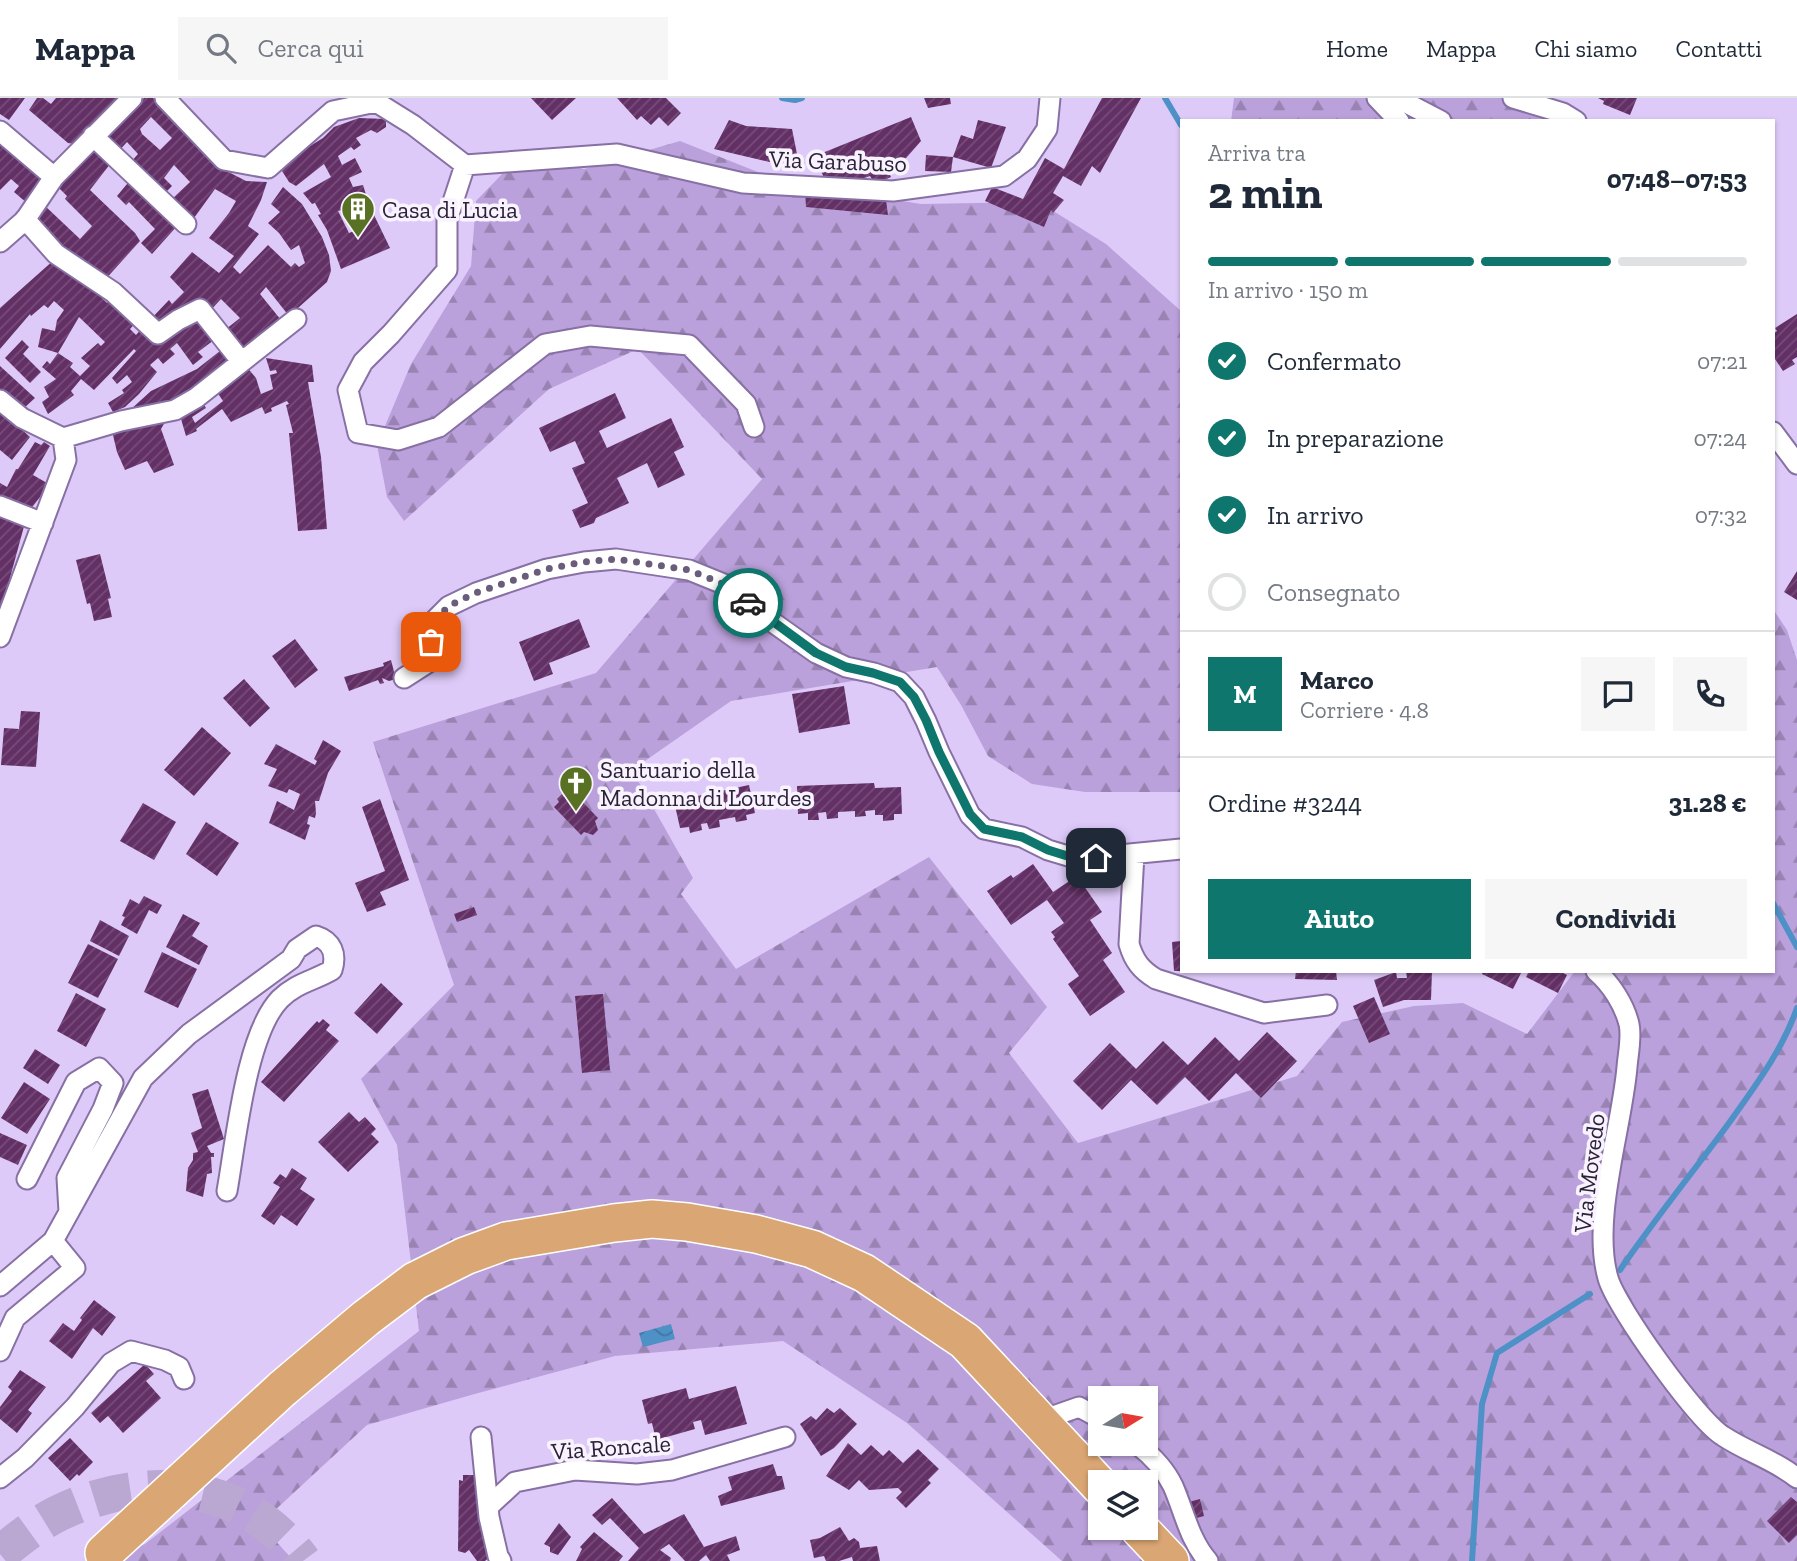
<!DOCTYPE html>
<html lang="it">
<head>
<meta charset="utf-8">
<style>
	:root { --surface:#fff; --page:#f6f6f7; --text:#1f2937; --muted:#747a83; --line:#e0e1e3; --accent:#0f766e }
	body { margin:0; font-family:"Zilla Slab",serif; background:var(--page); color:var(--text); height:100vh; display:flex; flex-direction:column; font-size:26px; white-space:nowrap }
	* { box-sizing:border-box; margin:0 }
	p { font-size:23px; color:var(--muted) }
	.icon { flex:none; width:38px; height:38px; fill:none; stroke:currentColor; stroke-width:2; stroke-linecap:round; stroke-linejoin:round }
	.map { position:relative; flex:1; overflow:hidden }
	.details { position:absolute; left:1180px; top:21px; width:595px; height:854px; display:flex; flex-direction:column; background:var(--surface); border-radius:0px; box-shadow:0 2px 5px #0004 }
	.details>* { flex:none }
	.needle { width:46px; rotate:79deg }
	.buttons { position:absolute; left:1088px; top:1288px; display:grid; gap:14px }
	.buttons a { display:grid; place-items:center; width:70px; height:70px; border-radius:0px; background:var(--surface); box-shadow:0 2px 5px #0004; font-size:35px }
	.pin { position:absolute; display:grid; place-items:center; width:60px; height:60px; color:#fff; margin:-30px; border-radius:14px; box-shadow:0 4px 10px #0006 }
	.courier { position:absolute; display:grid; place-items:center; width:70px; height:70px; margin:-35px; border:5px solid #0f766e; border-radius:50%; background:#fff; color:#222; box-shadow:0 2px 9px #0007 }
	.head em { font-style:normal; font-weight:700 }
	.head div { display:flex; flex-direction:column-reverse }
	.head { display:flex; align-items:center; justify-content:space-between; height:119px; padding:0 28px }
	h1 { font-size:46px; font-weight:700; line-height:52px }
	.bar { display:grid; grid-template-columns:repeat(4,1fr); gap:10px 7px; align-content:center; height:84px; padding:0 28px }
	.bar i { height:9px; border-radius:5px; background:var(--line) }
	.bar .selected { background:var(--accent) }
	.bar p { grid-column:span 4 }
	.line { display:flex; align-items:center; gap:18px; padding:0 28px; border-top:2px solid var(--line) }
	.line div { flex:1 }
	.round { display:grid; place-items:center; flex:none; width:74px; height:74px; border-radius:0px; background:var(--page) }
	ol { padding:0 28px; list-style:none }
	li { display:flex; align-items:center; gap:21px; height:77px }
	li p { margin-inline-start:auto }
	li .icon { padding:7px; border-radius:50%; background:var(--accent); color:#fff; stroke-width:4 }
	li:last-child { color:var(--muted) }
	li i { width:38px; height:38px; border:4px solid var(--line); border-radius:50% }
	.primary-button { display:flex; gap:14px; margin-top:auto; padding:14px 28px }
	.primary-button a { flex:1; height:80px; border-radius:0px; background:var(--accent); color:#fff; font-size:28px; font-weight:700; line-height:80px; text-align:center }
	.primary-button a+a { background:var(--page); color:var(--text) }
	header { display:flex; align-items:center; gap:42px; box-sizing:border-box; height:98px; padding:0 35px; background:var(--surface); border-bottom:2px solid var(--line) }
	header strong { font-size:33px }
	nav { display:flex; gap:38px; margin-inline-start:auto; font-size:24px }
	.search { width:490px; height:63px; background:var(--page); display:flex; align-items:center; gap:18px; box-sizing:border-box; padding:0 24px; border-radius:0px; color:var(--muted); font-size:26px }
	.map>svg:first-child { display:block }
	.forest { fill:url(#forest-firs); fill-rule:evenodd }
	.water { fill:url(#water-waves) }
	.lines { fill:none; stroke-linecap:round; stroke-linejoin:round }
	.stream { stroke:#4e91c7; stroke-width:6 }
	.building { fill:url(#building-hatch); fill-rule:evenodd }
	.highway-tunnel { stroke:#baa8d2; stroke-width:37; stroke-dasharray:37 18; stroke-linecap:butt }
	.street-casing { stroke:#8770a4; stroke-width:23 }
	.highway-casing { stroke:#fff; stroke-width:40 }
	.street { stroke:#fff; stroke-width:19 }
	.highway { stroke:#daa673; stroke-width:37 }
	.done { stroke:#6a5d7b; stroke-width:7; stroke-dasharray:0 12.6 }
	.route { stroke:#0f766e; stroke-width:9 }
	.labels { text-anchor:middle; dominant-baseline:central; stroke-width:7; stroke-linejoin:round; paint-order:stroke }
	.street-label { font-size:24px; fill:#2c2238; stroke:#f8f3ff }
	.poi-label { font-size:24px; fill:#2c2238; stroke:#f8f3ff; text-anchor:start }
</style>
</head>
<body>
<header>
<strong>Mappa</strong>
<div class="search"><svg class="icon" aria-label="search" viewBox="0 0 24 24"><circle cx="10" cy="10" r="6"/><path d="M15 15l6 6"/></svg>Cerca qui</div>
<nav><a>Home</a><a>Mappa</a><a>Chi siamo</a><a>Contatti</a></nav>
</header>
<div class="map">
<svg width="1797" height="1463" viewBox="0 0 1797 1463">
	<defs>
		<pattern id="forest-firs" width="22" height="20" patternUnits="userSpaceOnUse" patternTransform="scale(1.75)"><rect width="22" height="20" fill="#bba1db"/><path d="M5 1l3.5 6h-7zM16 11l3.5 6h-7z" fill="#9883b3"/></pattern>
		<pattern id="water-waves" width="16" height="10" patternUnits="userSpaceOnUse" patternTransform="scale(1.75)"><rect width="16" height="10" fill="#4e91c7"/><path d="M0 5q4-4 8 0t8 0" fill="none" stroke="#4176a3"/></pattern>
		<pattern id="building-hatch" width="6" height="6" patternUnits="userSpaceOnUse" patternTransform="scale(1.75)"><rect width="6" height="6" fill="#633066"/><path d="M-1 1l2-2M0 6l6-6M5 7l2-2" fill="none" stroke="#764c79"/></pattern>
	</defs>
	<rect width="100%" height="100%" fill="#decaf8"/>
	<path class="forest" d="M1234 0H1550L1548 23H1231Z
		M680 43 780 83 921 106 1039 104 1106 146 1181 213V694H1085L1032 686 988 658 961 607 937 569 731 603 632 672 693 780 681 796 736 871 929 759 1047 909 1009 955 1078 1045 1297 978 1342 924 1414 908 1463 905 1527 936 1575 873H1773V511L1787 532 1797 562V1463H1062L907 1325 783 1243 615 1258 471 1297 367 1327 260 1426 294 1463H106L145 1446 419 1233 397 1047 361 981 454 887 373 644 596 575 762 381 638 251 549 291 404 423 387 399 377 347 411 266 471 168 476 103 504 74 541 61 584 71ZM1101 1300H1146V1346H1101ZM1101 1384H1146V1430H1101Z"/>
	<path class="water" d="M671 1226 675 1241 643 1249 639 1235Z"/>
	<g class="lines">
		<path class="stream" d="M782 0 795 2 802 0
			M1165 0 1181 27
			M1773 805 1797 849
			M1620 1172C1654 1122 1693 1074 1729 1025 1755 988 1782 953 1797 910
			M1472 1463 1482 1306 1497 1255 1590 1196"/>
	</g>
	<path class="building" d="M0 0H25L9 22 0 16Z
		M37 0H43L51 6 56 0H119L74 46 68 45 29 12Z
		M144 0H153L157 3 215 67 246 83 267 84 261 102 248 128 259 136 233 169 240 176 268 147 291 169 295 165 299 169 305 165 299 147 291 152 279 135 268 125 280 114 271 106 283 89 302 106 322 139 329 157 331 173 327 184 289 218 266 189 260 196 281 222 256 239 238 258 221 235 240 220 221 201 208 215 165 229 148 224 169 202 172 206 184 194 170 179 192 154 219 175 234 158 209 140 229 115 236 103 215 91 194 120 171 102 190 84 174 67 164 80 172 88 164 96 130 65 138 56 127 44 117 55 104 43ZM151 19 172 40 160 52 142 36 140 31Z
		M531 0H576L552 22Z
		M617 0H666L681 15 668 28 659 19 651 27 641 18 637 22Z
		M924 0H950L951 6 928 10Z
		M1102 0H1141L1100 75 1092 68 1081 88 1063 78 1053 95 1064 102 1053 115 1051 112 1044 129 985 103 992 89 1023 101 1045 60 1064 71Z
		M1598 0H1637L1630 17 1603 6 1604 3Z
		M911 19 921 43 900 67 887 71 891 79 875 86 870 78 856 83 824 80 815 58Z
		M359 20 386 21V29L377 35 371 32 356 40 361 47 354 52 351 49 338 58 342 67 355 60 362 74 349 80 353 89 363 87 369 106 338 113 349 135 361 130 358 124 374 117 390 150 341 171 327 132 318 117 321 116 315 105 312 106 303 95 331 79 324 66 296 88 289 84 282 73 297 56 323 40 334 29Z
		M729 22 746 28 792 31 800 71 714 51Z
		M978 22 1006 29 991 70 953 59 961 37 973 41Z
		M0 44 44 85 28 106 14 94 19 88 11 81 0 92Z
		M95 48 114 61 90 92 135 135 140 143 103 184 64 157 31 120 43 106 80 141 92 128 65 101 67 98 58 89Z
		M926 57 953 59 951 74 925 73Z
		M132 80 178 127 152 156 141 145 155 131 129 104 126 107 117 98Z
		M805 92 886 102 888 117 806 109Z
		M55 161 85 183 107 205 113 199 137 223 130 231 136 237 144 228 199 213 218 239 198 254 203 259 193 267 177 245 170 251 175 256 163 266 158 260 150 267 157 274 139 296 125 309 113 314 108 305 124 295 122 292 132 284 127 277 117 286 112 280 136 253 134 251 94 292 81 281 71 293 74 297 48 316 42 304 49 299 44 289 56 281 42 269 47 263 50 266 58 255 73 265 70 269 80 278 90 268 81 260 98 245 101 248 105 244 79 219 58 255 38 249 42 230 55 233 57 222 64 212 54 203 48 210 44 207 31 218 30 216 0 251V210Z
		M1797 216V259L1792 262 1795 266 1783 273 1773 258V236L1777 233 1775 230Z
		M22 242 29 249 23 256 41 274 30 285 5 260Z
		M225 249 237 263 189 301 130 312 151 293 197 271Z
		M266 260 312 267 314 284H308L321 359 327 431 298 433 289 335H293L286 307 289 306 287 303 271 310 272 313 265 316 262 309 231 324 222 311 196 331 197 333 186 338 181 321 165 324 161 331 174 367 154 375 147 363 125 372 117 354 112 333 202 303 206 310 192 319 195 325 223 303 213 288 246 268 256 280 261 296 273 291 270 277 277 275 276 272 270 273Z
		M0 268 35 300 22 312 0 298Z
		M615 295 626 320 599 333 607 350 671 320 684 349 674 354 685 377 658 390 647 365 617 380 629 405 596 420 594 425 580 430 572 412 588 405 572 370 585 365 575 343 550 354 539 330Z
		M0 312 30 339 12 362 0 352Z
		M35 344 41 347 44 344 50 348 33 377 47 385 40 399 27 416 0 404V385L7 389 16 371H18Z
		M0 410 26 421 1 513H0Z
		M100 456 111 500 108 501 112 519 94 523 90 505 87 506 76 462Z
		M1797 473V502L1784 494Z
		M579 521 590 549 549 565 553 576 534 583 519 544Z
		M295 541 318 572 295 590 272 558Z
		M391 562 396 581 389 583 382 580 384 585 380 586 378 582 349 593 344 579 384 568 383 565Z
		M244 581 270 610 250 629 223 600Z
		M844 588 850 626 799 635 792 596Z
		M21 613 40 614 36 669 1 667 4 630 19 631Z
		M202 629 231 655 194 698 164 672Z
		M323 642 341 653 328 675 319 703H315L316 715 315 720 309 718 307 726 310 727 305 742 269 725 277 703 294 712 300 696 289 691 287 695 268 688 277 671 264 666 276 646 315 667 317 663 314 661Z
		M874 685 875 690 901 689 902 716H894V722L883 723V717H875V712L865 713 866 718 855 719V713L838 714V720L827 721 826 714 818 715 819 722H808V715L798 716 797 688Z
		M749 687 755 715 746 717 747 722 736 724 735 719 719 722 720 729 709 731 707 725 701 726 702 732 690 735 689 729 680 730 674 703Z
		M571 692 598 720 595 723 598 732 593 737 584 734 581 737 554 709 559 704 557 701 562 696 564 699Z
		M380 701 409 782 380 794 386 807 367 814 355 785 385 773 362 709Z
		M143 705 176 724 154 762 120 743Z
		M206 724 239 745 217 778 186 756Z
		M1033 766 1053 794 1077 778 1102 814 1090 822 1112 855 1103 862 1125 894 1090 918 1068 886 1079 878 1053 841 1055 839 1051 834 1064 825 1047 802 1011 827 987 793 1011 777 1013 780Z
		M144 798 162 807 157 816 149 812 137 836 121 827 125 819 122 818 130 801 139 806Z
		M474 809 477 817 457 824 454 816Z
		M183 816 200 825 192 838 208 848 199 867 166 849Z
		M100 822 129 838 119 858 90 843Z
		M1181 843V873H1174L1172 844Z
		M88 846 118 861 98 900 68 885Z
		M162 854 197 871 178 910 144 894Z
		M1296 873H1336L1337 882 1295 881Z
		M1406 873H1432L1431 902H1404L1383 909 1374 882 1396 874 1397 880H1407Z
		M1483 873H1522L1513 891 1482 876Z
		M1529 873H1559L1567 877 1558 895 1526 879Z
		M381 885 403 906 377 936 354 915Z
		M76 895 106 911 86 949 57 933Z
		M603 896 610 972 582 975 575 898Z
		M1374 899 1390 936 1369 945 1353 908Z
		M323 921 330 927 326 932 339 943 284 1004 261 984 317 923 319 925Z
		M1267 934 1297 963 1261 1000 1236 975 1209 1003 1185 979 1157 1007 1131 982 1102 1012 1073 983 1110 945 1136 971 1163 943 1188 967 1215 939 1239 963Z
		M35 951 60 967 48 986 23 970Z
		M24 984 50 1001 27 1036 1 1020Z
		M208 991 224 1041 207 1048 211 1055H214V1059H211L212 1075 207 1076 203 1099 186 1093 188 1070 193 1062V1055L198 1054 191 1035 202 1030 192 996Z
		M349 1014 359 1024 365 1019 376 1031 371 1036 379 1044 348 1074 318 1044Z
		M0 1035 27 1047 18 1067 0 1059Z
		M292 1070 307 1080 300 1091 315 1101 297 1128 281 1117 274 1127 261 1118 280 1089 273 1085 280 1076 286 1080Z
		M94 1202 116 1219 102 1238 93 1230 72 1261 49 1243 63 1225 74 1233 82 1222 80 1220Z
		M145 1266 154 1276 146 1283 161 1300 123 1335 108 1318 100 1325 91 1315Z
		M20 1272 46 1289 28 1312 32 1315 17 1335 0 1321V1309L12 1293 8 1289Z
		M736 1288 747 1326 705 1337 701 1322 693 1324 695 1331 656 1342 652 1325 648 1326 642 1302 686 1290 689 1301Z
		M827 1310 834 1315 840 1310 857 1326 834 1350 821 1358 800 1326 811 1318 816 1322Z
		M70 1340 93 1364 79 1378 77 1376 70 1383 48 1360Z
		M848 1345 861 1357 871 1347 883 1358 889 1352 903 1365 918 1351 939 1371 928 1382 931 1385 906 1410 896 1400 902 1394 898 1390 869 1392 859 1382 849 1392 826 1378Z
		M773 1366 777 1378H782L785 1391 721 1408 718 1398 732 1392 728 1379Z
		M463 1377H482L484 1440 494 1455 485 1463H477L469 1452 465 1455 458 1453 459 1382 463 1383Z
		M1791 1399 1797 1404V1437L1789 1445 1767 1423Z
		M612 1400 644 1436 684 1416 704 1449 736 1438 740 1452 727 1457 730 1463H710L706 1457 699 1463H685L669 1446 660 1452 671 1460 670 1463H628L639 1450 610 1420 602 1427 592 1417Z
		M1200 1401 1204 1418 1189 1422 1185 1405Z
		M559 1425 571 1439 558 1457 550 1454V1449L544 1446Z
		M840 1429 849 1443 854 1440 859 1444 860 1450 877 1448 880 1463H853L852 1459 839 1463H826L824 1458 814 1460 810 1442 820 1440Z
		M594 1434 623 1458 619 1463H576L582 1451 580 1449Z"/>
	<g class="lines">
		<path class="highway-tunnel" d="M0 1456C17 1442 37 1426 57 1416 144 1373 243 1382 303 1463"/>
		<g class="street-casing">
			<path id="street" d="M165 0 224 62 268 70 333 13 376 4 413 27 465 67 617 56 743 85 893 93 1004 78 1027 61 1047 31 1050 0
				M1377 0 1399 23
				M1397 0 1441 23
				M1513 0 1563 15 1576 23
				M0 33 54 79
				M93 38 186 126
				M465 67 447 122V172L391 236 363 264 348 292 358 335 398 342 439 329 545 246 590 238 689 247 746 306 754 329
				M25 121 56 156 113 194 158 236 178 222 200 211 241 263
				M0 144 25 122 54 79 132 0
				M0 302 22 320 63 340 121 323 175 312 196 300 296 221
				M1773 334 1797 366
				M0 408 43 425
				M0 539 66 362 63 340
				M404 580 432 562 430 527 449 508 476 495 547 471 584 464 616 461 689 472 726 487 757 513 816 555 846 569 874 575 900 584 914 599 926 623 939 654 970 717 984 731 1022 739 1048 752 1078 761 1181 751
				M1134 756 1129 846C1134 863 1141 872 1156 881L1264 915 1327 907
				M1596 873C1611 886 1624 906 1629 926 1632 939 1628 956 1627 969 1622 1030 1591 1121 1608 1180 1616 1209 1697 1322 1723 1338 1747 1354 1775 1362 1797 1380
				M27 1081 76 984 99 970 113 985 103 1011 67 1080 69 1114
				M0 1188 53 1143 143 980 189 936 291 861 297 851 316 838C332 843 337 856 332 872 313 883 296 885 280 901 246 936 236 1043 227 1093
				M0 1253 15 1220 75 1170 53 1143
				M1039 1323 1079 1309 1101 1321
				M481 1339 489 1419 498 1458 501 1463
				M1137 1346C1151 1357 1165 1371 1173 1388 1184 1413 1189 1441 1208 1463
				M0 1380 25 1360 75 1309 111 1265 131 1253 165 1262 179 1269 184 1281
				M488 1409 515 1384 575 1372 637 1376 672 1372 785 1339"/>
		</g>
		<g class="highway-casing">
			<path id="highway" d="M1139 1430 1170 1463
				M104 1455 282 1291 366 1220 415 1183 465 1158 506 1143 614 1125 652 1121 687 1124 756 1136 812 1151 864 1175 965 1243 1101 1389"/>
		</g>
		<use href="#street" class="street"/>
		<use href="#highway" class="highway"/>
	</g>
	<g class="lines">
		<path class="done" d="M431 544 430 527 449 508 475 495 547 471 583 464 616 461 689 472 726 487 748 505"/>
		<path class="route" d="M748 505 816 555 846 569 873 575 900 584 914 599 926 622 939 654 970 716 984 731 1022 739 1048 752 1077 761 1096 760"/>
	</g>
	<defs>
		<g id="building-pin" transform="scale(1.75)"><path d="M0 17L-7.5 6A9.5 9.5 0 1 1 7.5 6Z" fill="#597123" stroke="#f8f3ff"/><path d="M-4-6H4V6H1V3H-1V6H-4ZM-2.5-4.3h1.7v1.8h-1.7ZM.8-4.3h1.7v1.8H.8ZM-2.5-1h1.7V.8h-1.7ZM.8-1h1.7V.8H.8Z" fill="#fff"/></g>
		<g id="church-pin" transform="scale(1.75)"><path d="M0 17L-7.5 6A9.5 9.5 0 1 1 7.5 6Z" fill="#597123" stroke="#f8f3ff"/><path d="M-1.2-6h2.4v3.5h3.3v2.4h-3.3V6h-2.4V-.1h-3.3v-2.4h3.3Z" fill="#fff"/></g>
	</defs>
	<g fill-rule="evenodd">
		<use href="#building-pin" x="358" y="111"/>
		<use href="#church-pin" x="576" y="685"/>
	</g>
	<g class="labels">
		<g class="street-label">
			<text transform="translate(838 63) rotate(2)">Via Garabuso</text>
			<text transform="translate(1589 1075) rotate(-83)">Via Movedo</text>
			<text transform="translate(611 1349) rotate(-4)">Via Roncale</text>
		</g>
		<g class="poi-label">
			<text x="382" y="111">Casa di Lucia</text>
			<text x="600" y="671">Santuario della<tspan x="600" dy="28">Madonna di Lourdes</tspan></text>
		</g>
	</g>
</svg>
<div class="buttons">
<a><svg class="needle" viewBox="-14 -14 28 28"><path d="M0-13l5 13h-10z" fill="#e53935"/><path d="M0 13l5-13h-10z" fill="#747a83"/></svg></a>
<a><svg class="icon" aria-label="layers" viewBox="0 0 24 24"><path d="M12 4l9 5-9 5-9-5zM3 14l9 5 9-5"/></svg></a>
</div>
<div class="pin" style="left:431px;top:544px;background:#ea580c"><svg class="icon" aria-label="bag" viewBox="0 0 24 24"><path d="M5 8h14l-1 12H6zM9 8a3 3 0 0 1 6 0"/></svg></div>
<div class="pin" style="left:1096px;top:760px;background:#1f2937"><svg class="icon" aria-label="home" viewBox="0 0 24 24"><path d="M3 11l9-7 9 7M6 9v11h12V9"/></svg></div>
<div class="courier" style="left:748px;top:505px"><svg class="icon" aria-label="car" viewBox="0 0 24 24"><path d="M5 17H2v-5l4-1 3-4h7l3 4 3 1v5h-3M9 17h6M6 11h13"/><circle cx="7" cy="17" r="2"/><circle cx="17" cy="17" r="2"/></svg></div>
<section class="details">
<div class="head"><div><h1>2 min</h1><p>Arriva tra</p></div><em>07:48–07:53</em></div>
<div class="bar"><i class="selected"></i><i class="selected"></i><i class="selected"></i><i></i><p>In arrivo · 150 m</p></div>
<ol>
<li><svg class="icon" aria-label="check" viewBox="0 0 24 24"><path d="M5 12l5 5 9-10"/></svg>Confermato<p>07:21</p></li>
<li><svg class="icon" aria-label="check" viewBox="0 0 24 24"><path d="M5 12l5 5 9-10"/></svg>In preparazione<p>07:24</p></li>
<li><svg class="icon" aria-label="check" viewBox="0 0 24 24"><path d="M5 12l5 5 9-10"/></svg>In arrivo<p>07:32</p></li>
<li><i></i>Consegnato</li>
</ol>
<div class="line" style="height:126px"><b class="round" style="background:var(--accent);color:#fff">M</b><div><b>Marco</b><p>Corriere · 4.8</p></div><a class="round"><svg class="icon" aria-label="chat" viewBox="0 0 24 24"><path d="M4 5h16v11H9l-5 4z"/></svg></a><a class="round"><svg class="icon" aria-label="phone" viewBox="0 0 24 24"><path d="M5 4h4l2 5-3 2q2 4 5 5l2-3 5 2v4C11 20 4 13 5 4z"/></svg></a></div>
<div class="line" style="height:91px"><div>Ordine #3244</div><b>31.28 €</b></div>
<div class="primary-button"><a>Aiuto</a><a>Condividi</a></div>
</section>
</div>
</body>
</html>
